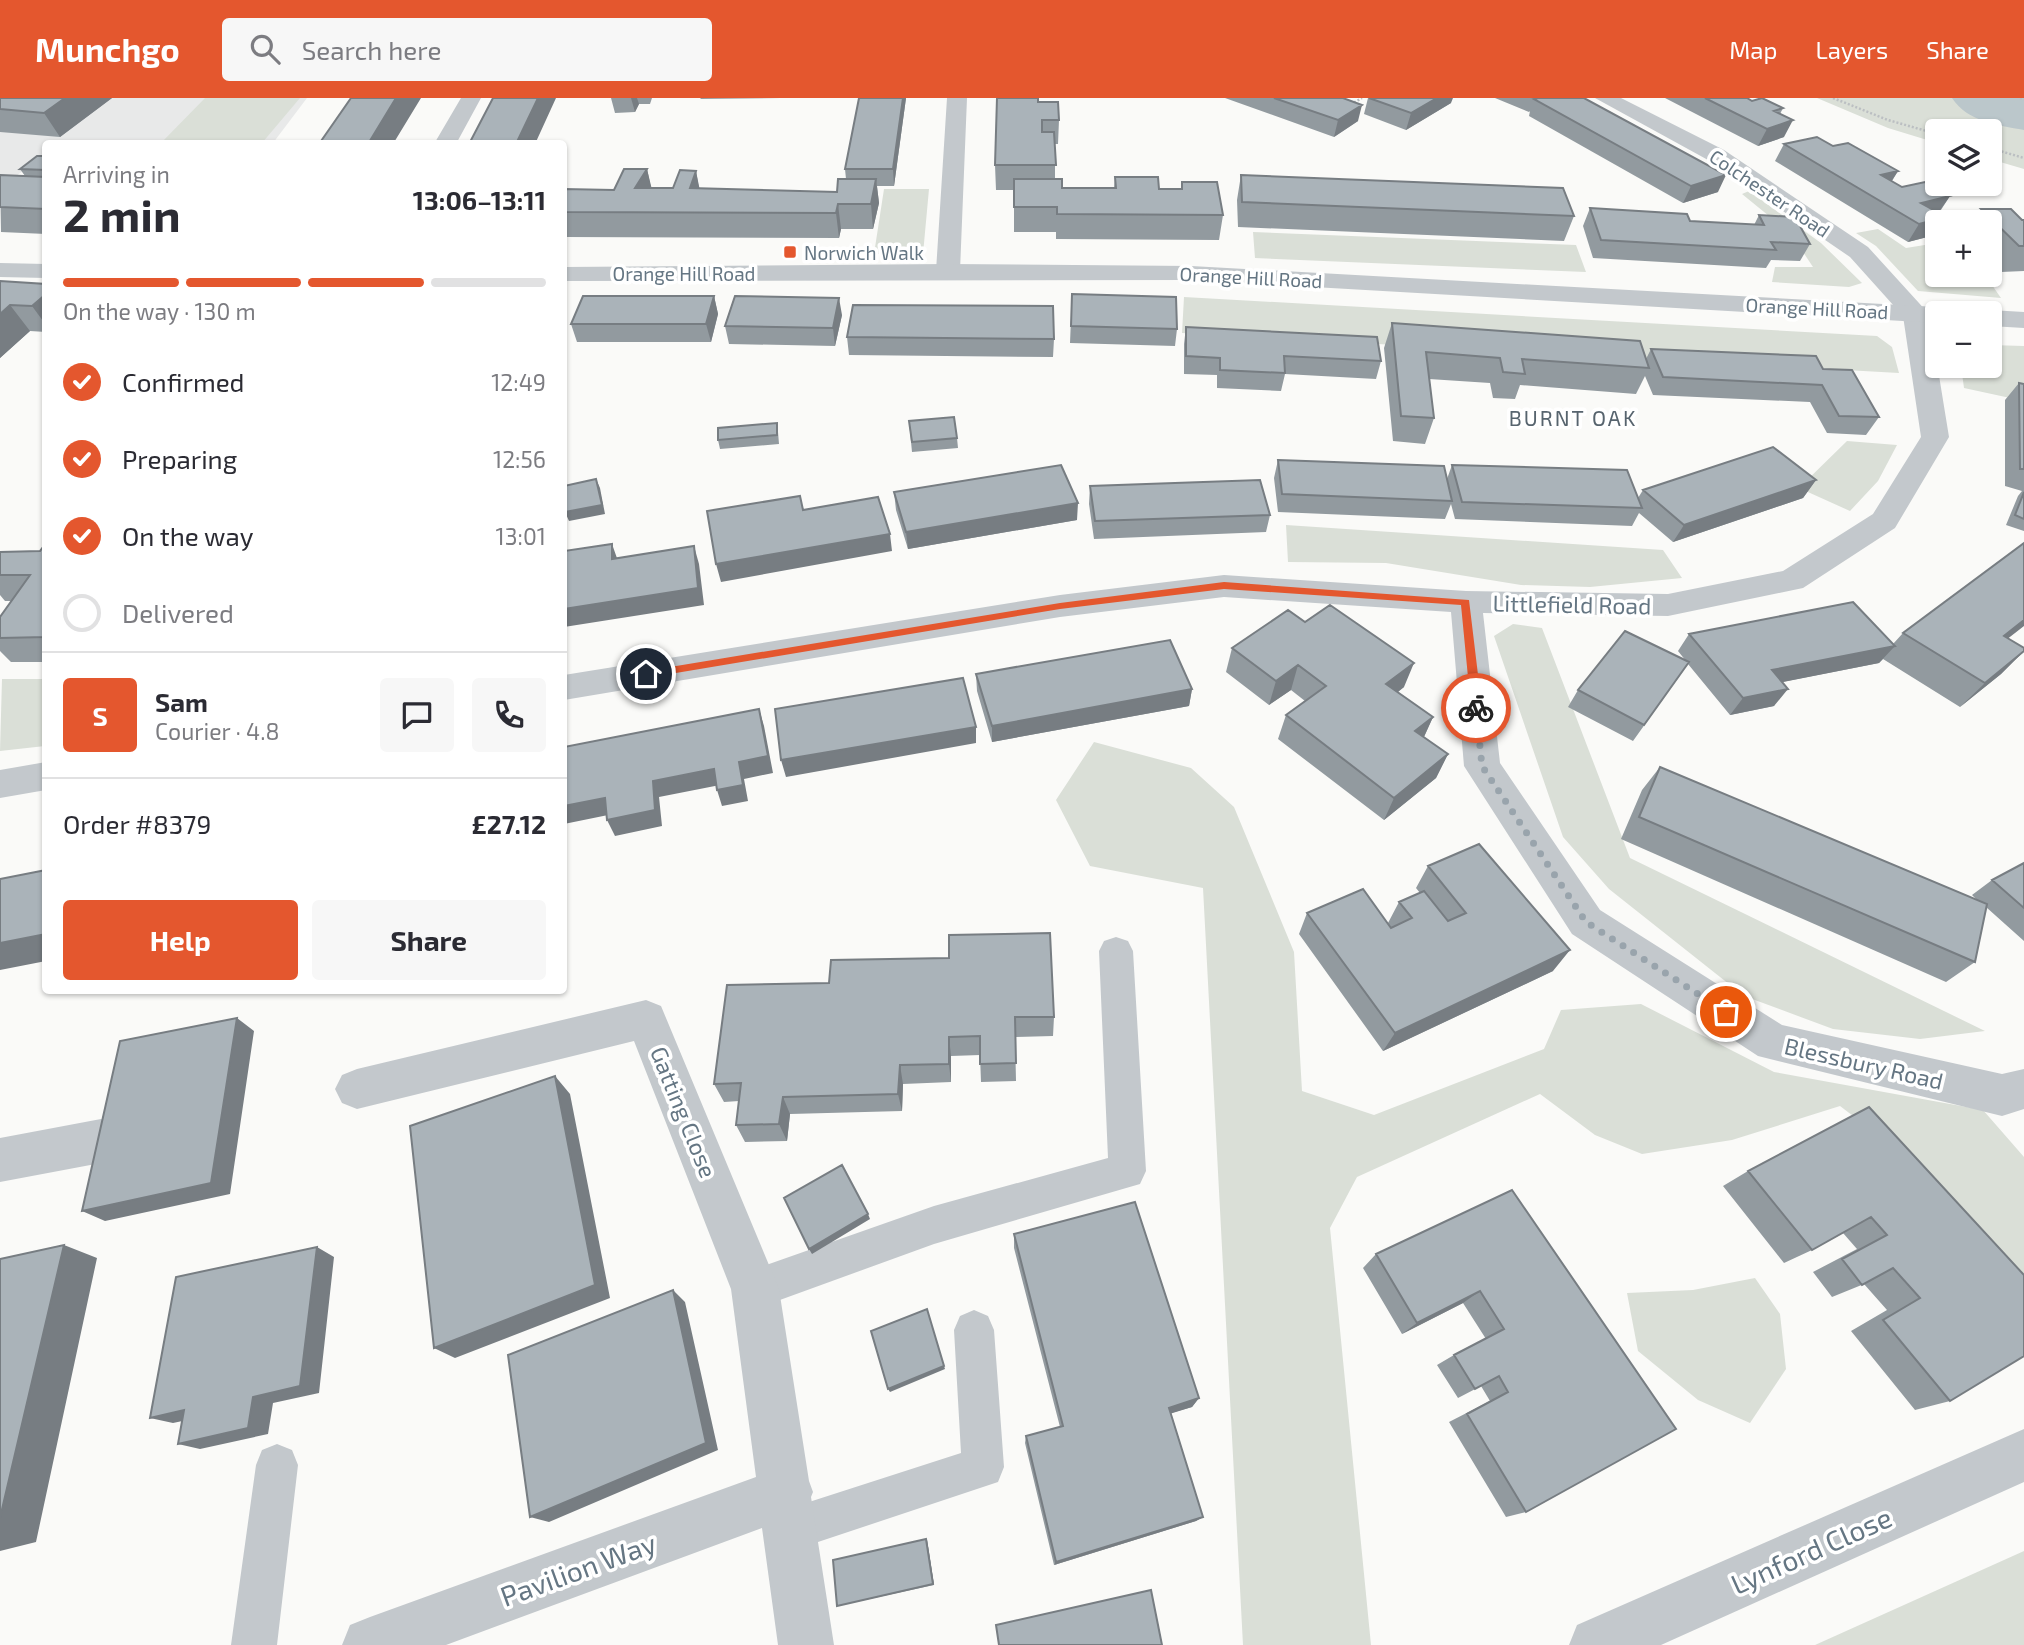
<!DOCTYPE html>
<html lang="en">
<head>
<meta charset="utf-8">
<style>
	:root { --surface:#fff; --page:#f7f7f7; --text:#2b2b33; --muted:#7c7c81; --line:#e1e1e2; --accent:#e4572e }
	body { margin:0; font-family:"Exo 2",sans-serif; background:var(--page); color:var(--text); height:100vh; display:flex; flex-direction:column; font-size:26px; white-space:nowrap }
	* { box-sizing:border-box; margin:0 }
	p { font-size:23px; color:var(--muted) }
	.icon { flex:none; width:38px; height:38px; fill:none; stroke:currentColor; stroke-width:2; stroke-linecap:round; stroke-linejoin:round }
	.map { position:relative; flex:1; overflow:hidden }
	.sheet { position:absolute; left:42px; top:42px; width:525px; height:854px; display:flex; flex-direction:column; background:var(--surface); border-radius:7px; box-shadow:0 2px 5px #0004 }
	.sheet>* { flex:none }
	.controls { position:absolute; left:1925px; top:21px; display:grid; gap:14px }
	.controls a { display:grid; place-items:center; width:77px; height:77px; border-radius:7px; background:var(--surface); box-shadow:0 2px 5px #0004; font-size:35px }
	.pin { position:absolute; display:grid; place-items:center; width:60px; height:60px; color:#fff; margin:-30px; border:4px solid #fff; border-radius:50%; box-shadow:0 2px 7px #0007 }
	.courier { position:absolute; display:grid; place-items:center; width:70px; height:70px; margin:-35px; border:5px solid #e4572e; border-radius:50%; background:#fff; color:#222; box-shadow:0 2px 9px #0007 }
	.summary em { font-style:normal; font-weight:700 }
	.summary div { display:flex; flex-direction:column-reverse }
	.summary { display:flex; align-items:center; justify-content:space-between; height:119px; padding:0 21px }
	h1 { font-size:46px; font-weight:700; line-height:52px }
	.bar { display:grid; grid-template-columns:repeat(4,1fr); gap:10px 7px; align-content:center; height:84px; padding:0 21px }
	.bar i { height:9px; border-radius:5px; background:var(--line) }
	.bar .on { background:var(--accent) }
	.bar p { grid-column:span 4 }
	.line { display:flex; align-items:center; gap:18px; padding:0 21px; border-top:2px solid var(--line) }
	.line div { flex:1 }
	.round { display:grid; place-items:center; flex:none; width:74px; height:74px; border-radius:7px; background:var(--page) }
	ol { padding:0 21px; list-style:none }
	li { display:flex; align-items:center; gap:21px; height:77px }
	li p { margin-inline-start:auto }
	li .icon { padding:7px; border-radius:50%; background:var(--accent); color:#fff; stroke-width:4 }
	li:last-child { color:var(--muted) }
	li i { width:38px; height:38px; border:4px solid var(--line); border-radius:50% }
	.action { display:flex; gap:14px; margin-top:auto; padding:14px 21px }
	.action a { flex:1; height:80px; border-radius:7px; background:var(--accent); color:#fff; font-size:28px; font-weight:700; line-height:80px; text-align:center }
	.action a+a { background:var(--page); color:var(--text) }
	header { display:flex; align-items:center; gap:42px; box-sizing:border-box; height:98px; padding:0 35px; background:var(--accent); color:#fff }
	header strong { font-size:33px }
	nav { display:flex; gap:38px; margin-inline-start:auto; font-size:24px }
	.search { width:490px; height:63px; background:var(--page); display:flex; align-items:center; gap:18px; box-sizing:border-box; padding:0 24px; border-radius:7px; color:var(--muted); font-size:26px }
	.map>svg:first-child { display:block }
	.built { fill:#e8e9e9 }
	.green { fill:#dadfd7 }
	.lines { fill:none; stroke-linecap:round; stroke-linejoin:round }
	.river { fill:#bbc7cb; fill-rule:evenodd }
	.path { stroke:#bbbfc2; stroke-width:2.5; stroke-dasharray:2 2; stroke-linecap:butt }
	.service { fill:#c3c8cc; fill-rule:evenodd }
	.minor { fill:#c3c8cc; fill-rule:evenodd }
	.tertiary { fill:#c3c8cc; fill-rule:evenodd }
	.wall { fill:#929a9f }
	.shaded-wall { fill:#777d82 }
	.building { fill:#aab3b9; stroke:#777d82; stroke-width:2 }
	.route { fill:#e4572e }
	.done { stroke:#99a4ac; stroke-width:7; stroke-dasharray:0 12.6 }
	.poi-dot { fill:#e4572e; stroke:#fff; stroke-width:2.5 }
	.labels { text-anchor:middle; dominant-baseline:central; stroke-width:7; stroke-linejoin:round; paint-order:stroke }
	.far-street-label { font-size:19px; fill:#657683; stroke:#fff }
	.far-poi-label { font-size:19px; fill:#657683; stroke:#fff; text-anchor:start }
	.far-quarter-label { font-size:21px; letter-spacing:2px; fill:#57646e; stroke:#fff }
	.street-label { font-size:23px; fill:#657683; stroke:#fff }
	.near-street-label { font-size:28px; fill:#657683; stroke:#fff }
</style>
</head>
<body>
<header>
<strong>Munchgo</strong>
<div class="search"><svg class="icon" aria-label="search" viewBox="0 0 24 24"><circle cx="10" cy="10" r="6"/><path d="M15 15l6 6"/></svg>Search here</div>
<nav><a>Map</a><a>Layers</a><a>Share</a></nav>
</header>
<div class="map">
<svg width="2024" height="1547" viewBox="0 0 2024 1547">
	<rect width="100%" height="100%" fill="#fafaf8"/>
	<path class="built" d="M0 0H307L273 45 46 46 45 64H35L0 90Z"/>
	<path class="green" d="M205 0H300L262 45H161Z
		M1817 0H2024V71L1990 61V33H1937V45L1888 30Z
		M884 91H929L923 156H874Z
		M1749 93 1821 145 1862 185 1849 189 1772 184 1775 169H1813L1791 136 1742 96Z
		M1878 131 1906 150 1937 145V177H1985L2001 200 1918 193 1876 148 1856 135Z
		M1253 134 1576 147 1586 174 1255 160Z
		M1184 199 1877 238 1892 249 1899 275 1182 235Z
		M1990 247 2024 248V303L1964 290 1961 268H1990Z
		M1847 343 1897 347 1878 383 1850 413 1799 390Z
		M1286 427 1663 452 1682 480 1590 489 1521 487 1386 465 1288 464Z
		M1513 526 1542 530 1630 760 1985 933 1920 941 1833 931 1744 898 1609 791 1563 739 1494 538Z
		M2 581H45V648L0 653Z
		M1094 644 1191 670 1234 709 1294 854 1302 993 1374 1017 1544 951 1561 912 1641 906 1774 974 1983 1012 2024 1059V1212L1903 1056 1840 1008 1732 1042 1642 1056 1595 1037 1540 996 1357 1079 1330 1130 1371 1547H1243L1203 790 1090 768 1056 702Z
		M1755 1180 1780 1216 1786 1271 1750 1325 1698 1302 1638 1253 1627 1195 1693 1192Z
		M2024 1453V1547H1815Z"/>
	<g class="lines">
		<path class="river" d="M1952 0H2024V32C1997 27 1968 24 1952 0Z"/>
		<path class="path" d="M1339 0 1353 5 1362 0
			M1833 0 1888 22 1937 36
			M2020 0 2024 1
			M1990 50 2024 60"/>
		<path class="service" d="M1116 839 1128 843 1133 853 1146 1073 1140 1086 934 1146 755 1211 741 1205 735 1191 741 1177 755 1171 934 1108 1108 1060 1099 853 1104 843Z
			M974 1212 988 1218 994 1232 1004 1369 998 1384 791 1453 775 1447 769 1431 775 1415 961 1355 954 1232 960 1218Z
			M277 1346 292 1352 298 1367 277 1547H231L256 1367 262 1352Z"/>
		<path class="minor" d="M461 0H481L456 46H434Z
			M947 0H967L960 173 957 178H939L936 173Z
			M1595 0H1621L1724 52 1868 149 1929 216 1949 339 1895 430 1803 490 1668 518 1483 515 1500 665 1600 812 1782 927 2002 976 2024 971V1011L2002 1018 1758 958 1572 836 1464 668 1451 514 1224 499 1060 519 564 602V577L1060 497 1224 477 1466 493 1668 496 1783 473 1873 416 1921 339 1903 218 1850 159 1708 62Z
			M46 664V692L0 700V672Z
			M646 902 661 908 779 1191 809 1383 813 1394 811 1399 834 1547H778L762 1430 446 1547H342L350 1527 370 1519 756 1379 731 1191 634 943 357 1011 342 1005 335 991 342 977 357 971Z
			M101 1021 117 1028 123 1043 117 1058 101 1065 0 1084V1040Z
			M2024 1331V1384L1661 1547H1569L1577 1527Z"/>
		<path class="tertiary" d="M0 165 46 166V180L0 179Z
			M948 166 1191 168 1937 209 1949 215H1937V225L1191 182 564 183V169Z
			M1990 212 2024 214V230L1990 228V215H1980Z"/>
	</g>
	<path class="wall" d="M0 0H112L60 39 0 34Z
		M611 0H652L650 6H639L635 14 615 15Z
		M700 0H781L701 1Z
		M859 0H906L894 88H877L879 105 873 131H841L839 140 564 139V83L566 91 614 92 647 71 651 90H673L696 73 699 91 837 94 846 81 845 71Z
		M1225 0H1343L1358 23 1334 39Z
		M1368 0 1451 5 1406 32 1364 16Z
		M1495 0H1584L1718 94 1683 105 1529 18 1530 13 1529 14Z
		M1665 0H1747L1752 3 1783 10 1780 16 1784 39 1758 48Z
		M1038 4 1059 22 1058 46H1055V81L1062 90H1114L1115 79 1159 91H1181L1182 84 1223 117 1219 142 1056 141V134H1014V92H996L995 67Z
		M1784 46 1833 48 1898 73 1892 83 1902 89 1950 98 1939 115 1943 124 1935 137 1908 144 1775 63Z
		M46 58V136L1 134 0 77 25 78 20 71Z
		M1241 77 1574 118 1564 143 1238 129 1237 102Z
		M1590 110 1690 123 1754 127 1759 117 1810 146 1800 163 1771 162 1766 170 1593 160 1583 128Z
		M1981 111 2024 122V173L2001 174 1990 162V124H1972Z
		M0 184 46 186V234L30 233 0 260Z
		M1072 196 1177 231 1175 248 1070 245Z
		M714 198 718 216 711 244H577L571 226Z
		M842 217 835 248 729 246 725 228Z
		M1392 225 1646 261 1651 251 1823 271 1879 319 1866 337 1827 335 1810 304 1653 297 1645 278 1636 296 1520 287 1515 301 1493 300 1490 285 1429 281 1434 320 1425 346 1393 343 1384 250Z
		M1186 229 1381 263 1376 281 1285 276 1281 293 1217 290V277L1184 276V246Z
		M847 239 1054 241 1053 259 849 257Z
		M2019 285 2024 286V433L2006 427 2018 398 2022 393 2005 388V302Z
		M909 323 957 340 958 350 912 354Z
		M778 334 779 346 720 351 718 342Z
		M1278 362 1447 381 1452 367 1638 400 1643 392 1816 382 1803 400 1673 444 1639 415 1632 428 1455 421 1451 406 1445 421 1278 414 1274 380Z
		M1090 388 1270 417 1266 434 1094 441 1089 406Z
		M894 394 1077 422 908 451 896 412Z
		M46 445V564H11L0 553V519L12 503H5L0 497V454L40 453Z
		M1305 524 1404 589 1398 594 1433 619 1424 639 1448 656 1436 680 1384 722 1278 641 1286 617 1305 603 1291 592 1269 607 1226 574 1232 550Z
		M1903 535 2008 540 2024 553 2001 576 1960 609 1883 561 1879 565 1782 584 1774 608 1730 617 1688 566 1633 643 1568 609 1578 592 1686 563 1678 553 1689 536 1893 546Z
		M976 576 1192 591 1189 608 992 644 977 593Z
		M1660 669 1977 802 1972 797 1992 782 2024 765V843L1986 809 1975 864 1946 884 1621 741 1642 692Z
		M1428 768 1553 873 1383 953 1299 836 1307 815 1388 825 1399 804 1420 795 1416 790Z
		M727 887 1054 919 1053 938 1015 939 1016 983 981 984 980 957 951 958V984L903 986 902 1013 790 1016 787 1043 745 1044 736 1027 739 1003 724 1004 714 986Z
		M1869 1009 1950 1303 1915 1312 1851 1233 1887 1212 1864 1186 1832 1199 1813 1174 1857 1151 1843 1135 1812 1152 1784 1165 1723 1088 1748 1073Z
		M1512 1092 1526 1414 1506 1419 1449 1324 1490 1303 1481 1288 1458 1300 1437 1267 1454 1257 1486 1241 1463 1205 1402 1236 1363 1170 1376 1156Z
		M1014 1136 1199 1300 1192 1309 1171 1315 1203 1419 1196 1423 1054 1467 1025 1345 1026 1338 1060 1329 1014 1150Z
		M926 1441 927 1442 934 1487 837 1508Z"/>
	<path class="shaded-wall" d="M65 0H112L60 39 44 15Z
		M396 0H421L393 46H368Z
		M538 0H556L535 46H516Z
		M631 0H637L639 6 635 14Z
		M903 0H906L894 88 893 71Z
		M1437 0H1453L1451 5 1406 32 1411 15Z
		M1362 7 1358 23 1334 39 1338 22Z
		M1793 22 1784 39 1758 48 1767 31Z
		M647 71 653 96 635 90Z
		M696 73 701 98 690 90Z
		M1898 73 1887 90 1881 77Z
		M1726 77 1718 94 1683 105 1691 88Z
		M876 81 879 105 873 131 871 106Z
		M1950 98 1938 115 1910 122 1921 105Z
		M838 106 841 131 839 140 836 115Z
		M1946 119 1943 124H1937V133L1935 137 1908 144 1919 126Z
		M46 196V227L32 208Z
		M714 198 718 216 711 244 706 226Z
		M839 200 842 217 835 248 833 230Z
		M10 207 30 233 0 260V216Z
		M596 381 600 390 605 416 569 423 565 414Z
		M1816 382 1803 400 1673 444 1684 427Z
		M1078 405 1077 422 908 451 906 434Z
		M890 436 892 453 721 484 716 466Z
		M612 446 618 463 612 461Z
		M694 448 699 466 704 507 564 529V511Z
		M2024 522V528L1979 563 2004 538Z
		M1895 548 1879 565 1758 589 1772 572Z
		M2024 553 2001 576 1960 609 1985 585Z
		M1414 565 1404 589 1377 610 1386 586Z
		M1298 567 1291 592 1269 607 1276 583Z
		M1192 591 1189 608 992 644V628Z
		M1788 591 1774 608 1730 617 1743 600Z
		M759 611 764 628 773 675 744 681 748 703 722 708 717 692 739 664Z
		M1433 619 1422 643 1415 633Z
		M976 629V645L786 679 781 662Z
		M1448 656 1436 680 1384 722 1394 700Z
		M714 671 720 687 659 699 662 728 615 738 607 722 653 683Z
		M605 700 613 716 564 726V708Z
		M46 836V863L0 872V845Z
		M1570 852 1553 873 1383 953 1395 935Z
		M237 920 254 933 230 1096 105 1123 82 1113Z
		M949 939 951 958V984L949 966Z
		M900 967 903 986 902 1013 898 996Z
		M555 978 570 996 610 1200 455 1260 434 1250Z
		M783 999 790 1016 787 1043 779 1026Z
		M868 1116 870 1121 812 1156 809 1151Z
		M64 1147 97 1160 36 1444 0 1453V1420Z
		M317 1149 334 1159 319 1295 273 1305 268 1336 200 1351 178 1346 253 1299Z
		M673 1192 685 1204 718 1352 549 1424 530 1419Z
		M1480 1193 1463 1205 1402 1236 1417 1225Z
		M944 1268 945 1271 890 1294 888 1291Z
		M1199 1300 1192 1309 1163 1318 1169 1310Z
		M184 1312 206 1318 173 1325 150 1320Z
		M1203 1419 1196 1423 1054 1467 1056 1464Z
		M926 1441 927 1442 934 1487 933 1486Z"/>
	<path class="building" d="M0 0H65L44 15 0 11Z
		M351 0H396L368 46H319Z
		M493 0H538L516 46H469Z
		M859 0H903L893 71H845Z
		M997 0H1038V4H1058L1059 22H1042V34H1054L1056 67H995Z
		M1274 0H1343L1362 7 1338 22Z
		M1369 0H1437L1411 15Z
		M1538 0H1584L1726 77 1691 88 1534 1Z
		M1705 0H1747L1752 3 1762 0 1783 10 1774 13 1793 22 1767 31Z
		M1817 39 1833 48 1848 45 1898 73 1881 77 1902 89 1925 84 1950 98 1921 105 1946 119 1919 126 1784 46Z
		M37 58H46V72L20 71Z
		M624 71H647L635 90H673L680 72 696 73 690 90 837 94 838 81H876L871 106H838L836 115 564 114V91L614 92Z
		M0 77 46 79V111L0 109Z
		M1241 77 1563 90 1574 118 1242 104Z
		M1115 79H1158L1159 91H1182V84H1217L1223 117 1057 116V109H1014V81H1062V90H1116Z
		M1590 110 1687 116 1690 123 1764 127 1759 117 1795 119 1810 146 1771 144 1776 152 1601 142Z
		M1981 111H2011L2022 122H2024V148H2019Z
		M0 183 46 186V196L32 208 10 207 0 216Z
		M1072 196 1176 199 1177 231 1071 228Z
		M583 198H714L706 226H571Z
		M735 198 839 200 833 230 725 228Z
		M853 207 1053 208 1054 241 847 239Z
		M1392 225 1640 243 1649 270 1522 261 1525 276 1503 274 1500 260 1426 254 1434 320 1401 318Z
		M1186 229 1377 239 1381 263 1284 258 1285 275 1220 272V260L1186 258Z
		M1651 251 1816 258 1823 271 1852 272 1879 319 1839 318 1822 287 1663 279Z
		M2019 285 2024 286V371H2020Z
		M954 319 957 340 912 344 909 323Z
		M777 325V337L718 342V330Z
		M1773 349 1816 382 1684 427 1643 392Z
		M1278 362 1444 368 1452 403 1282 396Z
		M1061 367 1078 405 906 434 894 394Z
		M1452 367 1627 372 1642 410 1462 404Z
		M596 381 602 407 565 414 564 404V388Z
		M1260 382 1270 417 1095 423 1090 388Z
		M2024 394V421L2015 417Z
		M800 398 803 412 878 399 890 436 716 466 707 413Z
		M46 445V539L0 540V519L30 477H0V454L40 453Z
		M2024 445V522L2004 538 2024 550V553L1985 585 1903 535Z
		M612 446V461L694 448 698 490 564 511V453Z
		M1853 504 1895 548 1772 572 1788 591 1743 600 1689 536Z
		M1330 507 1414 565 1386 586 1433 619 1415 633 1448 656 1394 700 1286 617 1326 588 1298 567 1276 583 1232 550 1288 512 1305 524Z
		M1625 533 1689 564 1644 627 1578 592Z
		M1170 542 1192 591 992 628 976 576Z
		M963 580 976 629 781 662 775 611Z
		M759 611 768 658 739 664 743 687 717 692 714 671 653 683 655 712 607 722 605 700 564 708V649Z
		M1660 669 1987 806 1975 864 1639 719Z
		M1479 746 1570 852 1395 935 1307 815 1363 791 1391 830 1412 820 1399 804 1424 793 1448 823 1466 815 1428 768Z
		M2024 765V810L1992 782Z
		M46 772V836L0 845V781Z
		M1050 835 1054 919H1015L1016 965 980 966V938L949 939V966L900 967 898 996 783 999 779 1026 736 1027 741 985 714 986 727 887 829 885 831 862 949 860V837Z
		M237 920 211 1085 82 1113 120 943Z
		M555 978 595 1187 434 1250 410 1028Z
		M1869 1009 2024 1177V1258L1950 1303 1883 1222 1920 1200 1893 1170 1862 1187 1842 1161 1887 1137 1871 1119 1812 1152 1748 1073Z
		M842 1067 868 1116 809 1151 784 1100Z
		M1512 1092 1676 1331 1526 1414 1467 1316 1508 1294 1499 1278 1475 1291 1454 1257 1504 1231 1480 1193 1417 1225 1376 1156Z
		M1135 1104 1199 1300 1169 1310 1203 1419 1056 1464 1026 1338 1063 1328 1014 1136Z
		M64 1147 0 1420V1161Z
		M317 1149 300 1288 253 1299 248 1330 178 1346 184 1312 150 1320 176 1179Z
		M673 1192 706 1345 530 1419 508 1257Z
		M927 1211 944 1268 888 1291 871 1233Z
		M926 1441 933 1486 837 1508 833 1462Z
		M1151 1492 1162 1547H999L996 1527Z"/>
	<path class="route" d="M1224 484 1469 502 1482 610 1476 614 1471 610 1461 507 1224 491 1060 511 646 580 641 576 646 573 1060 505Z"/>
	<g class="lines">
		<path class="done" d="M1476 610 1482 668 1586 824 1726 914"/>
	</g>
	<rect class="poi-dot" x="783" y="147" width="14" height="14" rx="3.5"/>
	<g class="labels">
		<g class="far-street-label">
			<text transform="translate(1770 95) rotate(34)">Colchester Road</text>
			<text x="684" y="175">Orange Hill Road</text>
			<text transform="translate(1251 179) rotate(3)">Orange Hill Road</text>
			<text transform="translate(1817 210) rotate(3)">Orange Hill Road</text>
		</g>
		<g class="far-poi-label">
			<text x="804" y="154">Norwich Walk</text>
		</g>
		<g class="far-quarter-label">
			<text x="1573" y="319">BURNT OAK</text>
		</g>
		<g class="street-label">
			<text transform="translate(1572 506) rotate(1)">Littlefield Road</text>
			<text transform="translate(1864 965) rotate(13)">Blessbury Road</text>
			<text transform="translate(684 1014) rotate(68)">Gatting Close</text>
		</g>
		<g class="near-street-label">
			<text transform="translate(1811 1452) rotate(-24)">Lynford Close</text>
			<text transform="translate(578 1471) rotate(-20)">Pavilion Way</text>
		</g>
	</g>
</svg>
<div class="controls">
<a><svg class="icon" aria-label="layers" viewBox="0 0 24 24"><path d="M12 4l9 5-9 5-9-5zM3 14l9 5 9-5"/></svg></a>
<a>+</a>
<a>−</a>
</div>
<div class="pin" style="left:1726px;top:914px;background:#ea580c"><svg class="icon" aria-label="bag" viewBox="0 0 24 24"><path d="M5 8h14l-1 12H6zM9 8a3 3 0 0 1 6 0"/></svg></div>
<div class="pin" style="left:646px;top:576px;background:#1f2937"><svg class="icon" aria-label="home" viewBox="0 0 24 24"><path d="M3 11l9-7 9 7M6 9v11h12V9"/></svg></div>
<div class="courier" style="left:1476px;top:610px"><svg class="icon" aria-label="bike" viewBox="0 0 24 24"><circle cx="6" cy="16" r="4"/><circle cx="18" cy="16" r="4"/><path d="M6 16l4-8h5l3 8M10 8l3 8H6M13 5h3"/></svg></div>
<section class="sheet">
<div class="summary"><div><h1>2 min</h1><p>Arriving in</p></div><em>13:06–13:11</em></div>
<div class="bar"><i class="on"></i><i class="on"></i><i class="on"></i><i></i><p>On the way · 130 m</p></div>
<ol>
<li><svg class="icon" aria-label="check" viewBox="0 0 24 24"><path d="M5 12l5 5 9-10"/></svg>Confirmed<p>12:49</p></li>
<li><svg class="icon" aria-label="check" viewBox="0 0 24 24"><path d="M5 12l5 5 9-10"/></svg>Preparing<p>12:56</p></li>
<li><svg class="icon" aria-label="check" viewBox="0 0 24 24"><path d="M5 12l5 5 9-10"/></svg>On the way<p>13:01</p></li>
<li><i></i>Delivered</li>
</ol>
<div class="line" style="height:126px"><b class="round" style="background:var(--accent);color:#fff">S</b><div><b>Sam</b><p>Courier · 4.8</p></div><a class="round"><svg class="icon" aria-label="chat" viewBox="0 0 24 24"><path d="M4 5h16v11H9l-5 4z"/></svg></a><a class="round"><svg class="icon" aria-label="phone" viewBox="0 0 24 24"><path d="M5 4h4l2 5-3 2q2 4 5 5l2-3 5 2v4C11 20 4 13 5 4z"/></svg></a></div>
<div class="line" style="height:91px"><div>Order #8379</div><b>£27.12</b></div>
<div class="action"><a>Help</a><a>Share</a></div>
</section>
</div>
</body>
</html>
